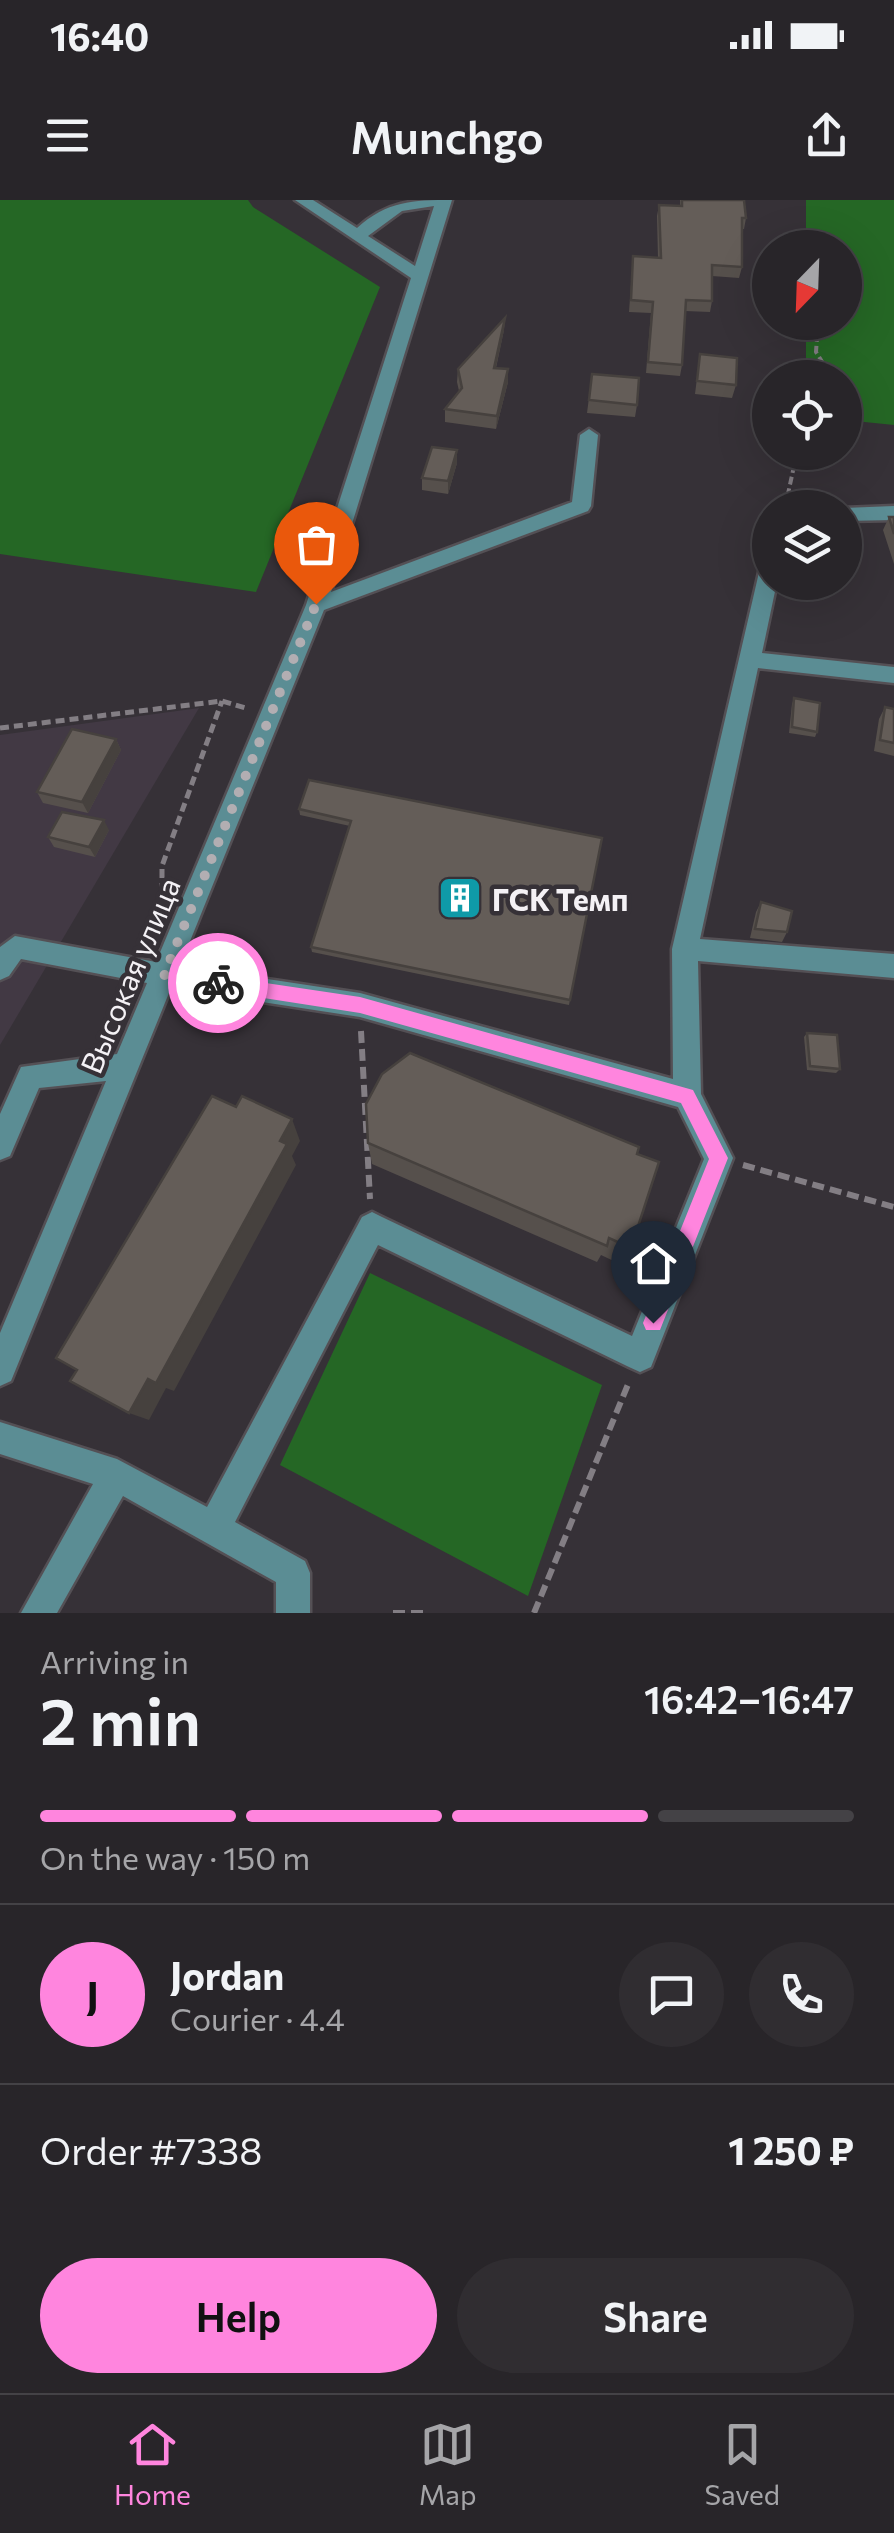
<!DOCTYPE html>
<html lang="en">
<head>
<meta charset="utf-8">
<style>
	:root { --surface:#282529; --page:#302d31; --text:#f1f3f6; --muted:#a5a5a8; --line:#444246; --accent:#ff85de }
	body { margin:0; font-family:Commissioner,sans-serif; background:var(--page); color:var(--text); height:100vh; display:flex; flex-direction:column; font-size:38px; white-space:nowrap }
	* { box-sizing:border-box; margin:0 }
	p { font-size:32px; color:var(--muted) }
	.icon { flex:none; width:55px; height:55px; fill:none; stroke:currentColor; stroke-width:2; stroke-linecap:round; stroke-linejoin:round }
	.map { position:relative; height:1413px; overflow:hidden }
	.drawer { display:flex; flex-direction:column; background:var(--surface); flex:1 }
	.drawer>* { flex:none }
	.needle { width:65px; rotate:203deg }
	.tools { position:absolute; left:752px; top:30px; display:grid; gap:20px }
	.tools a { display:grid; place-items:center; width:110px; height:110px; border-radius:50%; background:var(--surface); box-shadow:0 10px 40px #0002,0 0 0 2px var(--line); font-size:50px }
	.pin { position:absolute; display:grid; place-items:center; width:85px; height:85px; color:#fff; margin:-102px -42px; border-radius:50% 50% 50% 0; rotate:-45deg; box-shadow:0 0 10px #0007 }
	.pin .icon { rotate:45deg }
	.courier { position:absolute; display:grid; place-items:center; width:100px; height:100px; margin:-50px; border:8px solid #ff85de; border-radius:50%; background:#fff; color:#222; box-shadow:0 2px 12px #0007 }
	.head em { font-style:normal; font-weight:600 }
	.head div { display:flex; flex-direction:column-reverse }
	.head { display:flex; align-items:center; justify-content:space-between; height:170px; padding:0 40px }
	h1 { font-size:65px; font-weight:600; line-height:75px }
	.bar { display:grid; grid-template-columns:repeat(4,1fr); gap:15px 10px; align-content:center; height:120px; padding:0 40px }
	.bar i { height:12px; border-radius:8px; background:var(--line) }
	.bar .active { background:var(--accent) }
	.bar p { grid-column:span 4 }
	.line { display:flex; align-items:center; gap:25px; padding:0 40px; border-top:2px solid var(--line) }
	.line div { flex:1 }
	.round { display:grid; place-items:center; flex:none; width:105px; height:105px; border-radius:52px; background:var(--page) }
	.action { display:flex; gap:20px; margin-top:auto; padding:20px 40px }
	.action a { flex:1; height:115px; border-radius:60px; background:var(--accent); color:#111; font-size:40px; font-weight:600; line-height:115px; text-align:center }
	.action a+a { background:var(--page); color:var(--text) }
	.status { display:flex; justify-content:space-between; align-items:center; height:70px; padding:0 50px; background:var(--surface); direction:ltr }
	.status svg { height:28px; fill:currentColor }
	header { display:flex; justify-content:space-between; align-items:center; height:130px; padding:0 40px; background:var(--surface); font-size:45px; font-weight:600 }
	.tabs { display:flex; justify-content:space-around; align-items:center; height:140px; border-top:2px solid var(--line); background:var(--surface); font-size:28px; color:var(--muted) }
	.tabs a { display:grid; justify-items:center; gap:5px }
	.tabs .active { color:var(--accent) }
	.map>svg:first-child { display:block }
	.built { fill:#423944 }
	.green { fill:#256725 }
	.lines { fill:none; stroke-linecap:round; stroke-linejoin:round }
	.minor-casing { stroke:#545055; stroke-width:5 }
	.path-far2 { stroke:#837e84; stroke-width:4; stroke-dasharray:8 4; stroke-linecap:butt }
	.path-far1 { stroke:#837e84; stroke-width:5; stroke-dasharray:9 5; stroke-linecap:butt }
	.path { stroke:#837e84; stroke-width:6; stroke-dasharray:12 6; stroke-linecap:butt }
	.minor { fill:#5b8d94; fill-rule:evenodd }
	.wall { fill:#56504c }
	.shaded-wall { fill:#46413e }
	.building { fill:#645d58; stroke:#46413e; stroke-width:2.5 }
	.route { fill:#ff85de }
	.done { stroke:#b2aeb2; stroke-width:10; stroke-dasharray:0 18 }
	.labels { text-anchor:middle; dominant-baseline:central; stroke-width:9; stroke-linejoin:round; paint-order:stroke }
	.poi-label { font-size:30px; font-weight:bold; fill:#f4f1f5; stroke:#363137; text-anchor:start }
	.street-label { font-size:30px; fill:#f4f1f5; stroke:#363137 }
</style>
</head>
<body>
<div class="status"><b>16:40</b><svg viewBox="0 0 49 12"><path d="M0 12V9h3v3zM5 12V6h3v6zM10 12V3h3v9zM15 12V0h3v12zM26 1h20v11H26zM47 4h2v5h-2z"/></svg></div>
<header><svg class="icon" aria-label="menu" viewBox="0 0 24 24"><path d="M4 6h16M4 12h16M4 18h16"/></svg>Munchgo<svg class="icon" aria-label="share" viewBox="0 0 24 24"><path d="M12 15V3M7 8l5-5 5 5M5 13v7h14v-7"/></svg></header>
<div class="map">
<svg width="894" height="1413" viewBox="0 0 894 1413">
	<rect width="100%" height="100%" fill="#363137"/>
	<path class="built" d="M199 508 0 845V535Z"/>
	<path class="green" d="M0 0H248L253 7 380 87 256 392 0 354Z
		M806 0H894V225L845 220V178L806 177V123L845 122V48L806 47Z
		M370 1073 602 1185 528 1396 280 1265Z"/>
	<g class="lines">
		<g class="minor-casing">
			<path id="minor" d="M295 0H313L357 28C387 1 412 0 452 0L331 392 572 302 580 235 589 229 598 235 591 306 588 311 324 410 180 766 360 793 673 879 672 749 760 368 770 361V382H777L762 453 894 467V483L758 468 700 739 894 754V778L698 761 701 894 733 958 651 1167 640 1172 629 1167 378 1045 235 1322 305 1361 310 1373V1413H276V1382L123 1296 57 1413H21L93 1284 0 1254V1222L117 1259 207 1307 362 1017 372 1012 382 1017 632 1136 704 959 678 907 360 817 171 788 11 1181 0 1186V1133L106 881 39 888 10 956 0 960V914L21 867 117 854 147 783 21 759 9 776 0 780V747L15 736 156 762 306 405 411 78ZM434 6 415 66 368 36 402 11Z
				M894 306V320L845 321 844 308Z"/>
		</g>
		<path class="path-far2" d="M788 35 797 48
			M818 122 816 152 832 178
			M785 308 797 252"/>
		<path class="path-far1" d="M0 528 222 501 249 509
			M162 706V666L222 501"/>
		<path class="path" d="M361 831 370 999
			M743 965 894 1007
			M393 1413H423
			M534 1413 629 1182"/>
		<use href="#minor" class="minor"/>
	</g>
	<path class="wall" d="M680 0H744L746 18 744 29H742V67L739 78 712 76V101L710 112 685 111 682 165 680 176 646 173 651 113 629 112 633 56 658 58 657 16 659 5 680 6Z
		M505 118 504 130 496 168 508 169V182L496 229 445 222V209L459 191 457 182 458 169Z
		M700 154 736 185 732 198 695 194Z
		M592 174 637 205 635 217 587 213Z
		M457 263 448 294 422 290V278Z
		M889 317H894V364L883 330Z
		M794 498 817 532 815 537 789 533 792 504Z
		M885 507 894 509V556L874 551 879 519Z
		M116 539 121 550 88 613 43 603 37 592Z
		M299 609 602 638 569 805 312 752 311 747 350 626 300 615Z
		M109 630 95 657 54 647 48 637Z
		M761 702 787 732 782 742 750 738 756 712Z
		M807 833 840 869 836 873 807 870 804 837Z
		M368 943 637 954 631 1048 620 1064 601 1055 597 1062 372 964Z"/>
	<path class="shaded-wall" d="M505 118 504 130 493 180 494 168Z
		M508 169V182L496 229 497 216Z
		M457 250V263L448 294V281Z
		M116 539 121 550 88 613 82 602Z
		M104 620 109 630 95 657 89 647Z
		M292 919 300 941 292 956 296 965 174 1191 166 1188 149 1220 129 1213Z"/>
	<path class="building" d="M682 0H744L746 18H742V67L712 65V101L686 100 682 165 648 162 653 102 631 100 633 56 661 58 659 5 682 6Z
		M505 118 494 168 508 169 497 216 445 209 462 188 458 169Z
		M700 154 737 158 736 185 697 181Z
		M592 174 639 178 637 205 589 200Z
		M432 247 457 250 448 281 422 278Z
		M889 317H894V334Z
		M794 498 820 503 817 532 792 527Z
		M885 507 894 509V543L880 540Z
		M72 529 116 539 82 602 37 592Z
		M309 580 602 638 570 800 311 747 351 621 299 609Z
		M62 612 104 620 89 647 48 637Z
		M761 702 792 711 787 732 755 729Z
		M807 833 837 835 840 869 810 866Z
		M410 853 639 947 637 954 659 962 631 1048 609 1038 607 1046 368 943 366 904 382 874Z
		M212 896 236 907 242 896 292 919 280 941 287 944 156 1183 148 1179 129 1213 70 1181 77 1170 56 1158Z"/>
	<path class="route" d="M218 776 360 797 693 890 728 958 660 1130H646L643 1123 709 959 681 903 360 813 218 791 209 783Z"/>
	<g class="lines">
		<path class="done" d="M218 783 164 775 316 404"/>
	</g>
	<defs>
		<g id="building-square" transform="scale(2.25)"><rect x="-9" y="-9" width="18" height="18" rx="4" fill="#0f9aa8" stroke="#363137"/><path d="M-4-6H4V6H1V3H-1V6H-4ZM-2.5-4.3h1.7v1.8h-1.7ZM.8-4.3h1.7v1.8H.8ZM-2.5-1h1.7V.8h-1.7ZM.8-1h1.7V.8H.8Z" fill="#fff"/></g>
	</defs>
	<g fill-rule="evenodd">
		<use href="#building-square" x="460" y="698"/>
	</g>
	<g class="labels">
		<g class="poi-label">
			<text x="492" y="698">ГСК Темп</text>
		</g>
		<g class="street-label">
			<text transform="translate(129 775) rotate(-67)">Высокая улица</text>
		</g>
	</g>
</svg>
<div class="tools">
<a><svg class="needle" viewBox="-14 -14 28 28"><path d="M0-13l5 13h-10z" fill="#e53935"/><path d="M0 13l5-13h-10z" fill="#a5a5a8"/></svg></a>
<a><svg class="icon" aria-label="locate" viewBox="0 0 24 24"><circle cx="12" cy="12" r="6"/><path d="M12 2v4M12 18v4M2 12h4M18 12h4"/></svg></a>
<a><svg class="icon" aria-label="layers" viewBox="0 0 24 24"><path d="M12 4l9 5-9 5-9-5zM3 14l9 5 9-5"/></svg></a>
</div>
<div class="pin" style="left:316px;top:404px;background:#ea580c"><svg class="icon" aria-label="bag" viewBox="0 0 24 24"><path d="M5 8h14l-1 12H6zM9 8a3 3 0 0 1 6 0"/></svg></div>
<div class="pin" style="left:653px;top:1123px;background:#1f2937"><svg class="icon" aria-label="home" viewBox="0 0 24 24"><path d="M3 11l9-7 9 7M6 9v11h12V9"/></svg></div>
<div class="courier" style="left:218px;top:783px"><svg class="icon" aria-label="bike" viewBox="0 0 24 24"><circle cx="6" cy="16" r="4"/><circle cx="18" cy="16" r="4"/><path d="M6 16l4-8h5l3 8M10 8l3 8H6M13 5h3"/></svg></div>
</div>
<section class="drawer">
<div class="head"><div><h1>2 min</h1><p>Arriving in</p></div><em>16:42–16:47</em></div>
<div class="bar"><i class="active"></i><i class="active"></i><i class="active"></i><i></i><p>On the way · 150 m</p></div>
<div class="line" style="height:180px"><b class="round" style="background:var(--accent);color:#111">J</b><div><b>Jordan</b><p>Courier · 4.4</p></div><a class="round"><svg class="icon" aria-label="chat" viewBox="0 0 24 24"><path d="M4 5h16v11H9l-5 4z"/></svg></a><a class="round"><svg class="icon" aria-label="phone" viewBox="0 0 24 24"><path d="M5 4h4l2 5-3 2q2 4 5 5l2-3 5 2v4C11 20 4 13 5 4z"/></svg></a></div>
<div class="line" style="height:130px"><div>Order #7338</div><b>1 250 ₽</b></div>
<div class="action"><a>Help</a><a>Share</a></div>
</section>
<nav class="tabs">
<a class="active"><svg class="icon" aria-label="home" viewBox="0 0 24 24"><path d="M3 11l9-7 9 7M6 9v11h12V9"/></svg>Home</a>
<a><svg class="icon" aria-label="map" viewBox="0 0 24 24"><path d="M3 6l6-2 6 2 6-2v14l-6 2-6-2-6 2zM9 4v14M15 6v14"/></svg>Map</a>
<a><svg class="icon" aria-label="saved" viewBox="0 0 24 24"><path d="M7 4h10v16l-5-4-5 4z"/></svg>Saved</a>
</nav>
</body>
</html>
